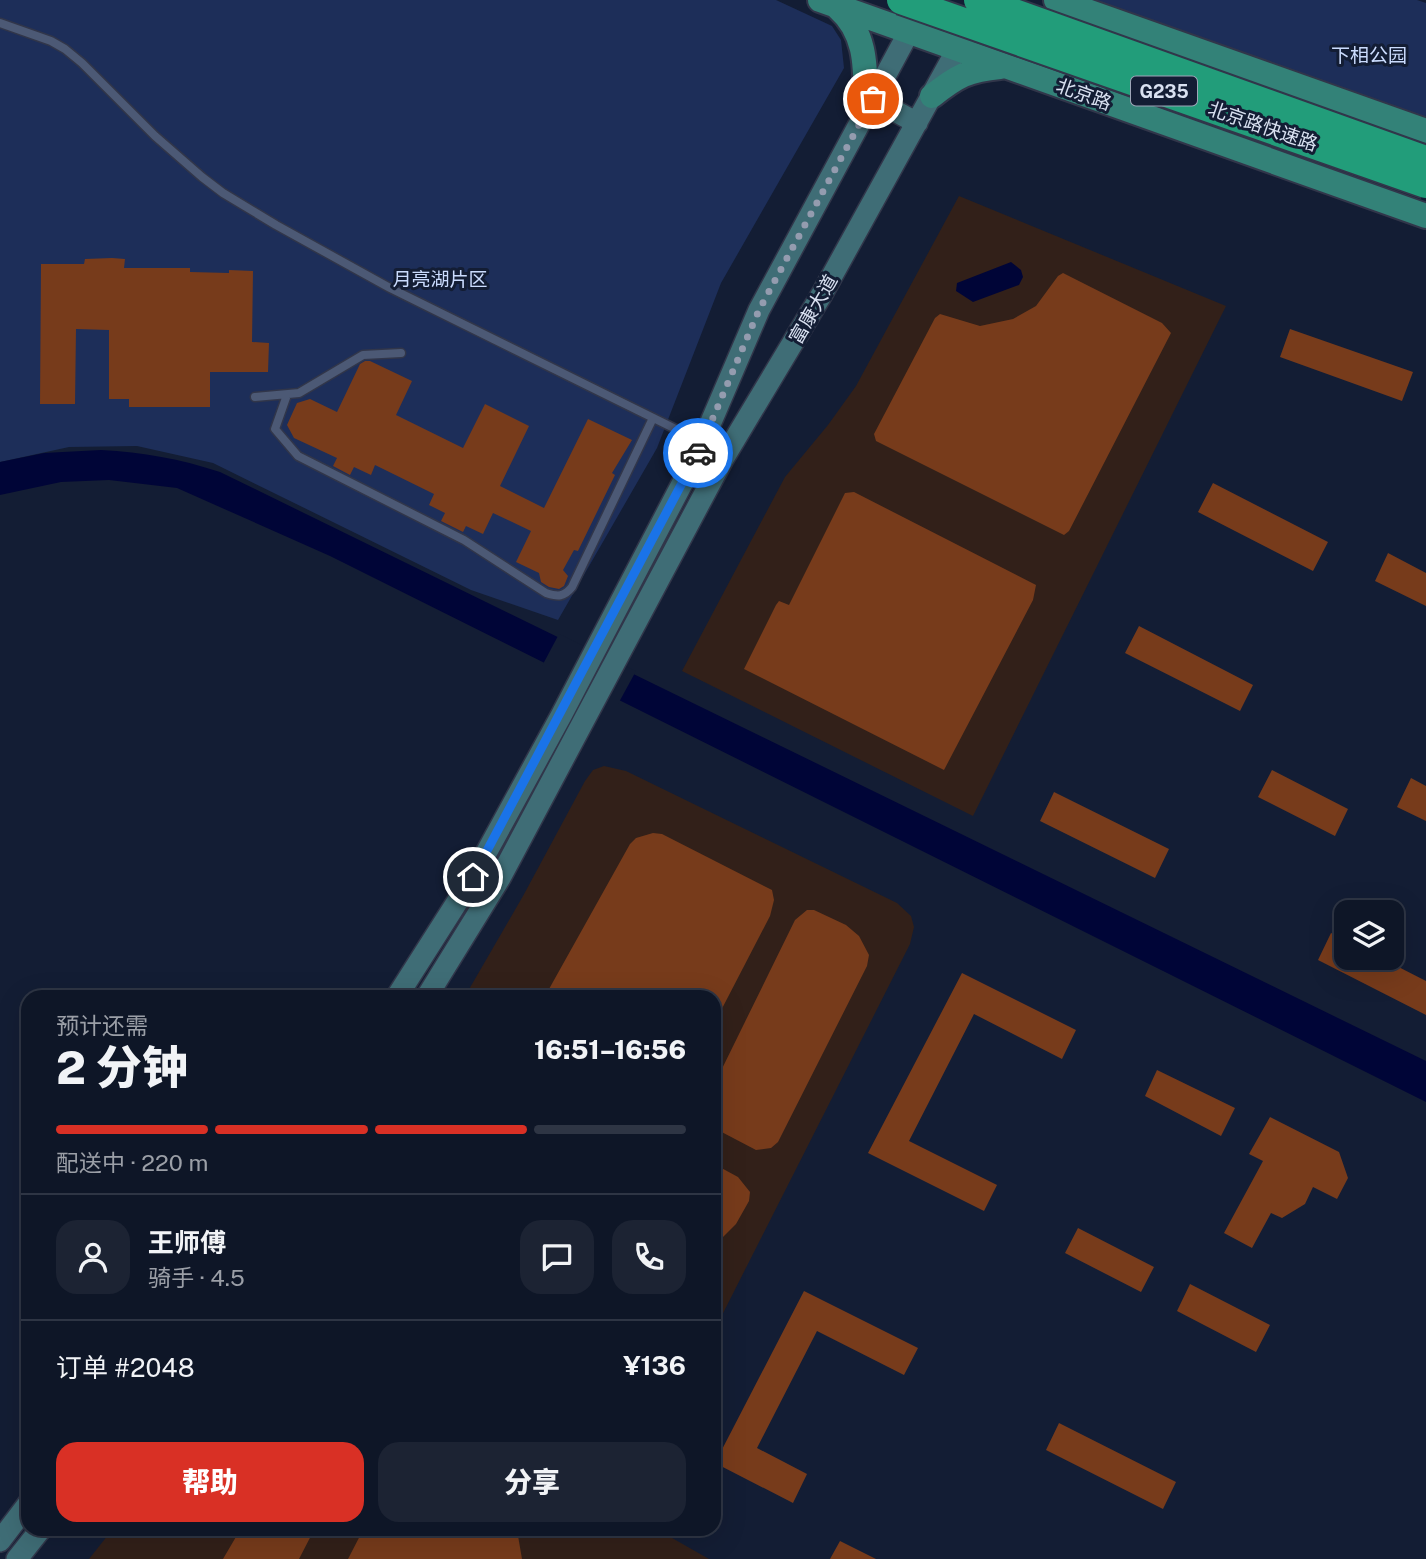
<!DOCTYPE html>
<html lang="zh">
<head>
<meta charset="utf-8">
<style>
	:root { --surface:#0e1627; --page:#1c2333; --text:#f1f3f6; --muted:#9b9fa7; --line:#2e3544; --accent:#d93025 }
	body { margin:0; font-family:"Public Sans","Noto Sans SC",sans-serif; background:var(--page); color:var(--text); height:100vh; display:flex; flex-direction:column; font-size:26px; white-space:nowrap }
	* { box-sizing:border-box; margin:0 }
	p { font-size:23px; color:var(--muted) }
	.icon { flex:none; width:38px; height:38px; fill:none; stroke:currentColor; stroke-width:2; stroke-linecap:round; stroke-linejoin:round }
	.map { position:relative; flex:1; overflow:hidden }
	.drawer { position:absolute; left:21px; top:990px; width:700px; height:546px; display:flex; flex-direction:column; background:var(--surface); border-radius:21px; box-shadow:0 7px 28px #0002,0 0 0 2px var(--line) }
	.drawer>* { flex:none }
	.tools { position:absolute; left:1334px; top:900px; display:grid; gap:14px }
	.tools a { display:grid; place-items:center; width:70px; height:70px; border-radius:14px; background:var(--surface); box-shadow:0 7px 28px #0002,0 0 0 2px var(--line); font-size:35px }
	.pin { position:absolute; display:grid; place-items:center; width:60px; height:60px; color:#fff; margin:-30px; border:4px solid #fff; border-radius:50%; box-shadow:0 2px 7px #0007 }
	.courier { position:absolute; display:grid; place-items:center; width:70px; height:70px; margin:-35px; border:5px solid #1a73e8; border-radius:50%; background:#fff; color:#222; box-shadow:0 2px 9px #0007 }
	.summary em { font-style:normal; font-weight:800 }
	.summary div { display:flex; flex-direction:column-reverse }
	.summary { display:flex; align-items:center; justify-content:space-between; height:119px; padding:0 35px }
	h1 { font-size:46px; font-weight:800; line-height:52px }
	.bar { display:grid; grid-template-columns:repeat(4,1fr); gap:10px 7px; align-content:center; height:84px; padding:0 35px }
	.bar i { height:9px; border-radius:5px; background:var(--line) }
	.bar .active { background:var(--accent) }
	.bar p { grid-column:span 4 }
	.line { display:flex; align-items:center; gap:18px; padding:0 35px; border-top:2px solid var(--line) }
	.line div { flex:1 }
	.round { display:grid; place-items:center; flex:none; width:74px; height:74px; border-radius:21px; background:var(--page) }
	.cta { display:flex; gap:14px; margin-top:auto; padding:14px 35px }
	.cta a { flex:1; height:80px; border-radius:21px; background:var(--accent); color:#fff; font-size:28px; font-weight:800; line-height:80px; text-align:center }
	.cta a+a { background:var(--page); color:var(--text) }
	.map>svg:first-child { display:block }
	.commercial { fill:#322019 }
	.green { fill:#1d2e59 }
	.water { fill:#000537 }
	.pier { fill:#131d34 }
	.building { fill:#773b1b }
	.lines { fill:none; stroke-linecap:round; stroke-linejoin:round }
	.lane-casing { stroke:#31364a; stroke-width:11 }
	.secondary-casing { stroke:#31364a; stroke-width:24 }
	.primary-casing { stroke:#31364a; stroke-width:28 }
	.lane { stroke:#4c5975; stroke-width:8 }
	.secondary { stroke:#3f6d76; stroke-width:21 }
	.primary { stroke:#338278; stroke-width:24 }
	.highway-bridge-casing { stroke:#31364a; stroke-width:32; stroke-linecap:butt }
	.highway-bridge { stroke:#229d7a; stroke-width:28 }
	.done { stroke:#949caf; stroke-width:7; stroke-dasharray:0 12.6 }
	.route { stroke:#1a73e8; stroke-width:9 }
	.labels { text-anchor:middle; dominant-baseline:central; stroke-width:6; stroke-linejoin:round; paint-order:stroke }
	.shield { fill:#131d34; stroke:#9ea6b8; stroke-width:2 }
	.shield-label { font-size:18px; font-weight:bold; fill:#d9e1f1 }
	.park-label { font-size:19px; fill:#cbdcfe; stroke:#131d34 }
	.street-label { font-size:19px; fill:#d9e1f1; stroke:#131d34 }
</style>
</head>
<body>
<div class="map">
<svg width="1426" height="1559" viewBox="0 0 1426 1559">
	<rect width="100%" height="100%" fill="#131d34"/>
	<path class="commercial" d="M959 196 1226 306 973 816 682 671 785 477 828 425 856 386Z
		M604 766 626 771 897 903 911 916 914 927 910 944 714 1331V998H464L523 896 585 781 593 770Z
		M112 1530H658L709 1559H89Z"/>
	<path class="green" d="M0 0H776L832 26 841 40 844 68 721 283 657 448 558 620 471 590 213 463 137 446 69 447 0 462Z
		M1062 0H1417L1426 3V134Z"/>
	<path class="water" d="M1011 262 1021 270 1023 277 1019 285 973 302 956 291 957 283Z
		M101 450C143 452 180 459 220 472L1426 1061V1102L330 556 177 488 109 480 61 482 0 495V462L44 453Z"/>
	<path class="pier" d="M559 634 636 671 618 704 542 666Z"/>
	<path class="building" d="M112 258 125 259 124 268H190V272L229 273V270L253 271 252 342 269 343 268 372H210V407H129V399H109V330L76 329 75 404H40L41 264H84L85 259Z
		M1063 273 1162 323 1171 333 1069 531 1064 535 876 441 874 434 935 318 940 314 980 326 1013 319 1036 306 1058 276Z
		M1290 329 1413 372 1402 401 1280 357Z
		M365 361H370L412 381 396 415 463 448 485 404 529 426 500 486 544 508 588 419 632 440 612 473 615 475 578 551 574 550 563 570 568 576 564 586 559 589 549 587 541 582 539 573 516 562 531 531 493 513 483 534 466 526 463 532 441 521 445 513 429 505 434 494 375 465 371 475 354 467 350 475 333 466 337 458 294 438 287 425 297 403 310 399 337 412 360 364Z
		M1213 483 1328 542 1313 571 1198 512Z
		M854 492 1036 585 1033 600 944 770 744 669 776 605 779 601 789 605 845 493Z
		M1388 553 1426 573V606L1375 581Z
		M1139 626 1253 685 1240 711 1125 653Z
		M1272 770 1348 809 1335 836 1258 797Z
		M1411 778 1426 786V821L1397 807Z
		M1054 792 1169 849 1155 878 1040 821Z
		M653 833 662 834 772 890 774 900 770 916 714 1024V998H544L630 844 636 838Z
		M807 910H814L846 925 859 936 869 955 867 966 778 1142 771 1148 756 1150 714 1128V1085L795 920Z
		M1331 933 1346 940V957H1379L1426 981V1015L1318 960Z
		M962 973 1076 1030 1062 1059 974 1014 909 1141 997 1185 984 1211 868 1153Z
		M1157 1070 1235 1108 1221 1136 1145 1096Z
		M1270 1117 1339 1152 1348 1178 1337 1199 1313 1187 1305 1204 1282 1218 1271 1213 1252 1248 1224 1233 1263 1161 1249 1154Z
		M714 1164 738 1177 750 1192 749 1201 736 1224 714 1246Z
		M1078 1228 1154 1267 1141 1292 1065 1253Z
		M1190 1284 1270 1325 1256 1352 1177 1311Z
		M804 1291 918 1348 904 1375 817 1331 757 1448 807 1474 793 1503 715 1463Z
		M1059 1423 1176 1482 1163 1509 1046 1450Z
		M240 1530H314L299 1559H223Z
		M363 1530H517L522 1559H348Z
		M840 1541 876 1559H830Z"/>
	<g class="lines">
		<g class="lane-casing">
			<path id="lane" d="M0 23 51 41 65 49 82 63 155 136 202 177 223 193 276 225 390 288 702 442
				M287 395 275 429 298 456 464 540 546 593C558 597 564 597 572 587L653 418
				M255 397 299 393 363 355 401 353"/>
		</g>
		<g class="secondary-casing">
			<path id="secondary" d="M873 99 917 123
				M396 998 473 877 562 714 696 457 759 310 917 17
				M426 998 500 878 723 459 822 294 965 35
				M0 1541 28 1504
				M17 1559 40 1530"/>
		</g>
		<g class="primary-casing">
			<path id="primary" d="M820 0 1426 216
				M1056 0 1426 131
				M838 8C869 35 865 73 866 111
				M932 96C957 76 968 70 1000 67"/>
		</g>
		<use href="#lane" class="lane"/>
		<use href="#secondary" class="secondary"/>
		<use href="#primary" class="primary"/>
		<g class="highway-bridge-casing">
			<path id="highway-bridge" d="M901 0 1426 184
				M978 0 1426 160"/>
		</g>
		<use href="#highway-bridge" class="highway-bridge"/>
	</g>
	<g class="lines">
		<path class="done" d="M698 453 759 310 873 99"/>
		<path class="route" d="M473 877 698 453"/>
	</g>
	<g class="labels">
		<rect class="shield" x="1131" y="76.5" width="66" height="29" rx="5"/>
		<g class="shield-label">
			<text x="1164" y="91">G235</text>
		</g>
		<g class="park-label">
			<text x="1369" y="55">下相公园</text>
			<text x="440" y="279">月亮湖片区</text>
		</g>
		<g class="street-label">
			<text transform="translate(1084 94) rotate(20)">北京路</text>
			<text transform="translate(1263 126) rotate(19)">北京路快速路</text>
			<text transform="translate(813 309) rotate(-60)">富康大道</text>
		</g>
	</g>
</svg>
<div class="tools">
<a><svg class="icon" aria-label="layers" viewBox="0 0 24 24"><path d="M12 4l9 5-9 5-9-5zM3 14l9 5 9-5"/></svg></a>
</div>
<div class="pin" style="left:873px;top:99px;background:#ea580c"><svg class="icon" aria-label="bag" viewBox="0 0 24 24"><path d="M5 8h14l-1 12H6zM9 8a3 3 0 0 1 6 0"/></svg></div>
<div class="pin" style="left:473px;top:877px;background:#1f2937"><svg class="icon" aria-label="home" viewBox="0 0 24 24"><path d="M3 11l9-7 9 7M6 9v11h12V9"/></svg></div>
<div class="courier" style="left:698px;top:453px"><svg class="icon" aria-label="car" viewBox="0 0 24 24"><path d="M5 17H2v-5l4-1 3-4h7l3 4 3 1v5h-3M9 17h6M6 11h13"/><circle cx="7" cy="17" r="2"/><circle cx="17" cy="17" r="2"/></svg></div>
<section class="drawer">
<div class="summary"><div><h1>2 分钟</h1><p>预计还需</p></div><em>16:51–16:56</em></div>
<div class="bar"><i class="active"></i><i class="active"></i><i class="active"></i><i></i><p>配送中 · 220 m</p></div>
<div class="line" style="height:126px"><a class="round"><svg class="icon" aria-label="person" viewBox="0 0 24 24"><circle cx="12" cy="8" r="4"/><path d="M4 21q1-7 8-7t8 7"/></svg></a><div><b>王师傅</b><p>骑手 · 4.5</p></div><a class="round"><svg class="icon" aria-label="chat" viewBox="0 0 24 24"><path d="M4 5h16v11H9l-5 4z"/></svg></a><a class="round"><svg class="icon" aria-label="phone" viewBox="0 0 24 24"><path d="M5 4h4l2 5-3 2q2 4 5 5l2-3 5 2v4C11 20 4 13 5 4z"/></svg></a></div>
<div class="line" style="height:91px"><div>订单 #2048</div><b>¥136</b></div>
<div class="cta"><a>帮助</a><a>分享</a></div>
</section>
</div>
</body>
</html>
